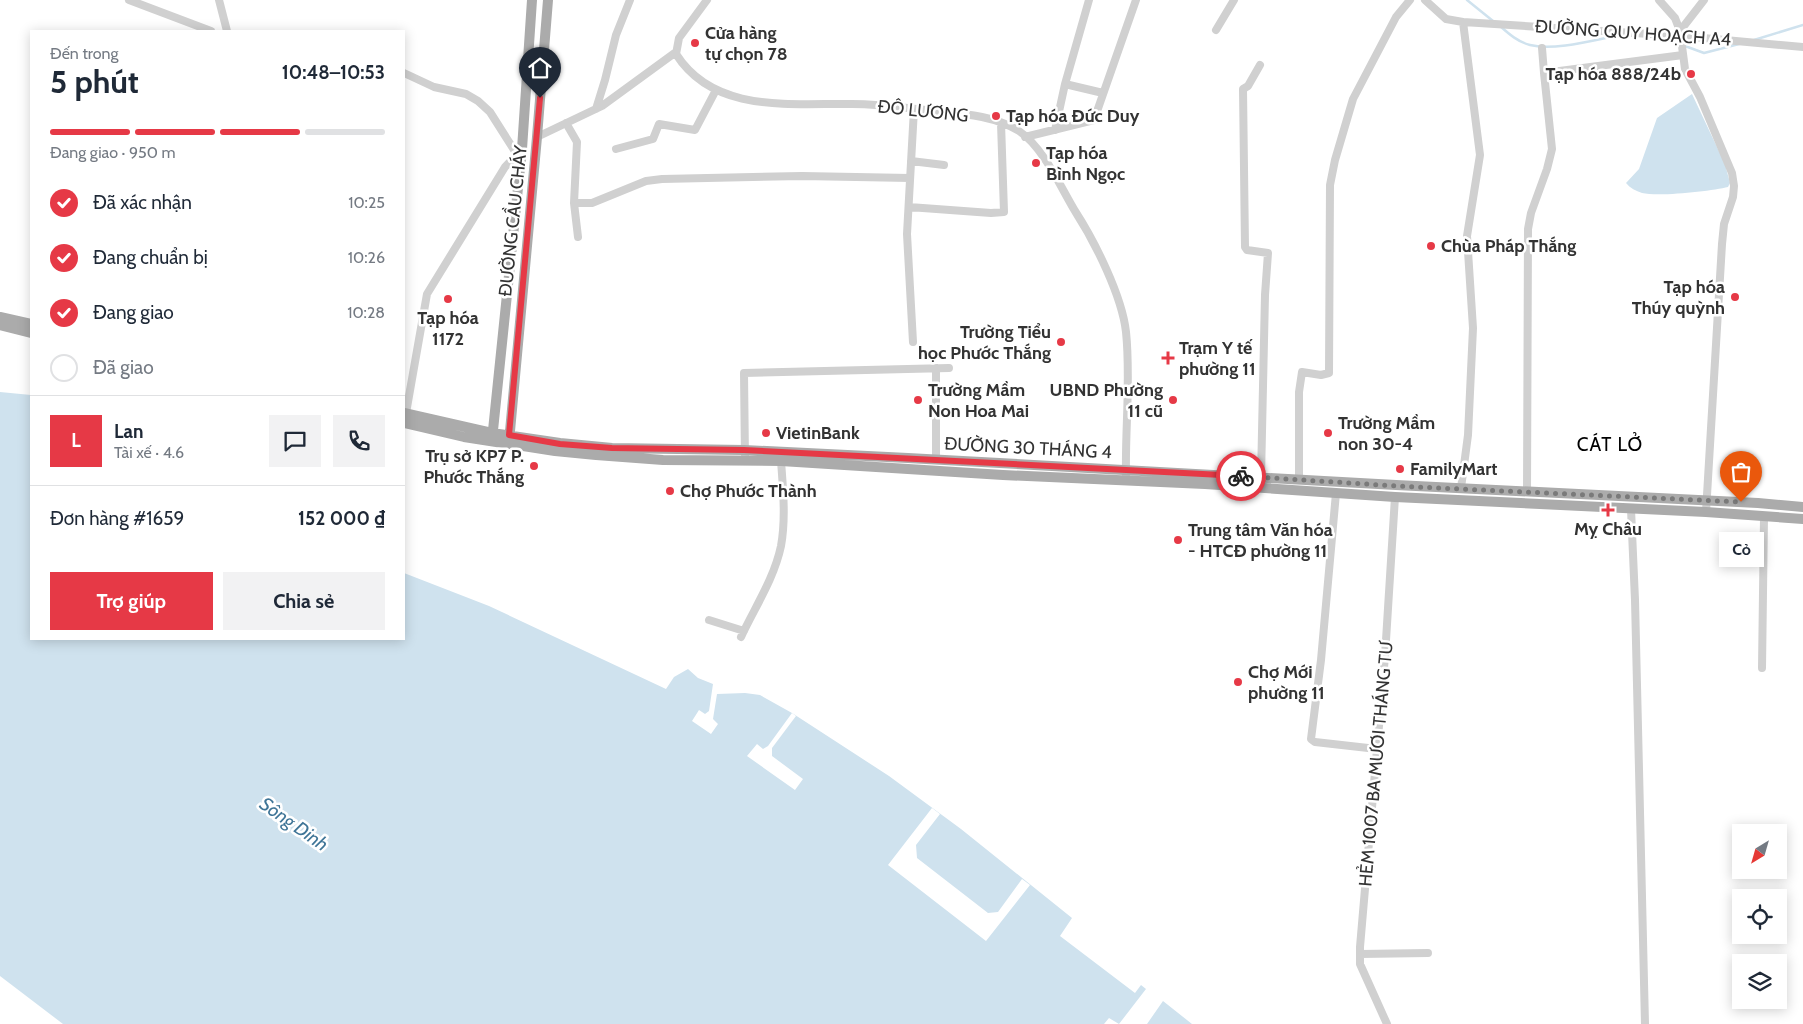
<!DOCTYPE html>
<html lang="vi">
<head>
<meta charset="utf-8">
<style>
	:root { --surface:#fff; --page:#f2f2f3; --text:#1f2937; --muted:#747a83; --line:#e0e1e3; --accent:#e63946 }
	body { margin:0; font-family:Cabin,sans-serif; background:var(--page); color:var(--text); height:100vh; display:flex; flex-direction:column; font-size:19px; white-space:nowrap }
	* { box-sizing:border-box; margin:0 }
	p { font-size:16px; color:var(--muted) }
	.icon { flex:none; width:28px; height:28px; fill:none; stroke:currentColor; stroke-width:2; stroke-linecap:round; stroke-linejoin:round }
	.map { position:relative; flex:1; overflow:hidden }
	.details { position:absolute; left:30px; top:30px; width:375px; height:610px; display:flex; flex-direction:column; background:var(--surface); border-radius:0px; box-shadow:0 2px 12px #0003 }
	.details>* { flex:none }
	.needle { width:32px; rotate:217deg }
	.fabs { position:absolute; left:1732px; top:824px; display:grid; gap:10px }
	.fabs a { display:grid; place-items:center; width:55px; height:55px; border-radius:0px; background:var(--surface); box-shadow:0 2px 12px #0003; font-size:25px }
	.pin { position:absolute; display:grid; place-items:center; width:42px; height:42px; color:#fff; margin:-51px -21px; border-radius:50% 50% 50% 0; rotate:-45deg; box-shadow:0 0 5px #0007 }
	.pin .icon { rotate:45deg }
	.courier { position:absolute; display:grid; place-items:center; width:50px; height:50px; margin:-25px; border:4px solid #e63946; border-radius:50%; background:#fff; color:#222; box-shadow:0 1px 6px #0007 }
	.bubble { position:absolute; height:35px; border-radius:0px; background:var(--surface); box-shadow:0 2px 12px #0003; font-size:16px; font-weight:800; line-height:35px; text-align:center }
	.overview em { font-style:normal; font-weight:800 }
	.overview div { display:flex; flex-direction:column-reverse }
	.overview { display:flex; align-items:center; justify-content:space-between; height:85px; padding:0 20px }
	h1 { font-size:32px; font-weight:800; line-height:38px }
	.bar { display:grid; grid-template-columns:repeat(4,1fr); gap:8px 5px; align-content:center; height:60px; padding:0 20px }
	.bar i { height:6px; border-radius:4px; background:var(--line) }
	.bar .selected { background:var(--accent) }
	.bar p { grid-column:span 4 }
	.line { display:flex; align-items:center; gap:12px; padding:0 20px; border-top:1px solid var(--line) }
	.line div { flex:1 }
	.round { display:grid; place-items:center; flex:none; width:52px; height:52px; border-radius:0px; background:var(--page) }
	ol { padding:0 20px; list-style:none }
	li { display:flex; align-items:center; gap:15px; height:55px }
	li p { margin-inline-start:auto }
	li .icon { padding:5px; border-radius:50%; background:var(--accent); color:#fff; stroke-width:4 }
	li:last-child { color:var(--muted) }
	li i { width:28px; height:28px; border:2px solid var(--line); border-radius:50% }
	.cta { display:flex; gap:10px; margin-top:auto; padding:10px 20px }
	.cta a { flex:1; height:58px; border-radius:0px; background:var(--accent); color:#fff; font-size:20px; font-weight:800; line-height:58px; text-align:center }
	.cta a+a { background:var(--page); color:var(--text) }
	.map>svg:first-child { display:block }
	.water { fill:#cfe2ee }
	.pier { fill:#fff }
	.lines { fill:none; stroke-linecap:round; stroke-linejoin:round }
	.stream { stroke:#cfe2ee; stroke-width:2.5 }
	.minor { stroke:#d0d0d0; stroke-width:8 }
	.major { stroke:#ababab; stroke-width:10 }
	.done { stroke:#7a7a7a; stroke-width:5; stroke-dasharray:0 9 }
	.route { stroke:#e63946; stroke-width:6 }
	.poi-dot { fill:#e63946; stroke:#fff; stroke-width:2 }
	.labels { text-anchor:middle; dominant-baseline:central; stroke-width:5; stroke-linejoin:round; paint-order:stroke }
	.poi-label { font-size:18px; font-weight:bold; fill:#333; stroke:#fff; text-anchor:start }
	.street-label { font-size:18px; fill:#333; stroke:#fff }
	.neighbourhood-label { font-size:19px; letter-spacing:1px; fill:#000; stroke:#fff }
	.water-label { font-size:19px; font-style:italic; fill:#3f7597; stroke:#fff }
</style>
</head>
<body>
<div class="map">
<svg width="1803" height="1024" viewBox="0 0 1803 1024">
	<rect width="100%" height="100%" fill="#fff"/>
	<path class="water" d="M1692 94 1725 164 1730 183 1728 187C1712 191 1659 197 1642 193 1636 191 1630 188 1626 183L1639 169 1657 118Z
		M0 392 31 395V639H404V573L489 606 666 689 674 677 688 669 698 678 713 684 709 711 705 714 699 710 692 721 711 734 718 724 713 719 717 694 745 693 760 695 792 713 889 776 961 829 1072 918 1060 936 1135 993 1141 985 1146 989 1119 1024 1109 1018 1104 1024H63L0 976Z
		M1163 1001 1192 1024H1147Z"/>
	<path class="pier" d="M792 713 796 716 772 748V756L803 779 795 790 747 756 757 744 763 749 768 746Z
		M932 808 940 814 916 845 917 858 988 913 998 912 1022 879 1030 885 986 941 888 865Z"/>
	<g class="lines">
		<path class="stream" d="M1467 0 1493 21
			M1500 26C1509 34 1518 42 1530 45 1554 51 1594 40 1620 35
			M1661 38 1679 45
			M1754 40 1803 25
			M1685 46 1704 53 1739 44"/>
		<path class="minor" d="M129 0 211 31
			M219 0 227 31
			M707 0 679 38 676 54C714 114 791 103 852 104 882 104 913 109 942 112 968 114 997 117 1019 131 1043 147 1060 186 1075 211 1095 242 1122 296 1126 332 1131 379 1125 428 1126 475
			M1089 0 1065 84 1103 93
			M1425 0 1446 19 1463 22 1480 155 1467 236 1473 328 1468 435 1461 488
			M1659 0 1675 18 1680 31 1685 69 1700 97 1732 173 1734 186 1733 197 1724 224 1722 244 1706 512
			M1463 22 1681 36 1803 47
			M1216 30 1234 0
			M1680 31 1704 0
			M1542 48 1544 73
			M1260 65 1248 86 1243 89 1245 247 1247 250 1268 253 1265 295 1261 477
			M404 73 434 87 466 94 478 101 490 112 516 153
			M596 109 605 80 616 35 630 0
			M566 123 577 142 574 203H592L646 181 662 179 802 176 910 178
			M1055 130 1065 84
			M537 137 602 106 676 52
			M1025 137 1094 120 1136 0
			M616 149 653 139 659 124 695 130 716 90
			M911 161 944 165
			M574 203 578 237
			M909 207 991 213 1004 212 1001 123
			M913 342 907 234 914 109
			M406 413 427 294 505 167 522 149
			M745 460 744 373 949 368
			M936 460V368
			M1299 480V392L1302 372 1321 375 1329 373 1330 185 1335 160 1353 99 1396 17 1410 0
			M1527 492 1528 229 1531 213 1547 169 1552 149 1544 73 1683 55
			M1336 493 1321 660 1311 739 1315 742 1377 749
			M1631 509 1635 600 1645 1024
			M709 620 744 631
			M741 637C755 607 774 579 781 546 786 519 783 488 781 461
			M1762 668 1764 517
			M1360 954 1428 953
			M1387 1024 1360 964V947L1385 656 1395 497"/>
		<path class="major" d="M0 317 31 324
			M0 325 31 333
			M404 413 492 433 560 443 612 448 744 450 908 458 1396 485 1758 503 1803 507
			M404 423 464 437 555 451 596 455 663 460 781 461 1003 475 1205 484 1395 497 1706 512 1803 519
			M492 440 522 149 532 0
			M509 442 537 137 548 0"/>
	</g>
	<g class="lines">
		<path class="done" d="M1241 476 1396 486 1741 502"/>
		<path class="route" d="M540 98 509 435 560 444 612 448 744 450 1241 476"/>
	</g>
	<g class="poi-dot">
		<circle cx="695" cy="43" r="5"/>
		<circle cx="1691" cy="74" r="5"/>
		<circle cx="996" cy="116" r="5"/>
		<circle cx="1036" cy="163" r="5"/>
		<circle cx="1431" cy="246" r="5"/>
		<circle cx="1735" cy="297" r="5"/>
		<circle cx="448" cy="299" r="5"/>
		<circle cx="1061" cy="342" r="5"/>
		<path d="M1165.5 350.5h5v5h5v5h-5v5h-5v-5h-5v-5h5z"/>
		<circle cx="918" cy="400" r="5"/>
		<circle cx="1173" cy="400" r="5"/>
		<circle cx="766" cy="433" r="5"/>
		<circle cx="1328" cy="433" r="5"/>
		<circle cx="534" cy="466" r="5"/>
		<circle cx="1400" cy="469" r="5"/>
		<circle cx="670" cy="491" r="5"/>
		<path d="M1605.5 502.5h5v5h5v5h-5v5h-5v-5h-5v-5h5z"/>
		<circle cx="1178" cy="540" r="5"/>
		<circle cx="1238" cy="682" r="5"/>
	</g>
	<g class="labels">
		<g class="poi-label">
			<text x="705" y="33">Cửa hàng<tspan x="705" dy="21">tự chọn 78</tspan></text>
			<text x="1681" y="74" text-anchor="end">Tạp hóa 888/24b</text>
			<text x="1006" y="116">Tạp hóa Đức Duy</text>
			<text x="1046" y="153">Tạp hóa<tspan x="1046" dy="21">Bình Ngọc</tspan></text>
			<text x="1441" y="246">Chùa Pháp Thắng</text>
			<text x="1725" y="287" text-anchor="end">Tạp hóa<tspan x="1725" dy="21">Thúy quỳnh</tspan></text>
			<text x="448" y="318" text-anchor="middle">Tạp hóa<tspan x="448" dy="21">1172</tspan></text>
			<text x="1051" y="332" text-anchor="end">Trường Tiểu<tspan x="1051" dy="21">học Phước Thắng</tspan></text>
			<text x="1179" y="348">Trạm Y tế<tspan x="1179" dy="21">phường 11</tspan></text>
			<text x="928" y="390">Trường Mầm<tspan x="928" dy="21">Non Hoa Mai</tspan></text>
			<text x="1163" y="390" text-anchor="end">UBND Phường<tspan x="1163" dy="21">11 cũ</tspan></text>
			<text x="1338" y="423">Trường Mầm<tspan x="1338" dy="21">non 30-4</tspan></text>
			<text x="776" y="433">VietinBank</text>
			<text x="524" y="456" text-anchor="end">Trụ sở KP7 P.<tspan x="524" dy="21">Phước Thắng</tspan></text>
			<text x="1410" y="469">FamilyMart</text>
			<text x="680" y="491">Chợ Phước Thành</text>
			<text x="1608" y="529" text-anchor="middle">Mỵ Châu</text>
			<text x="1188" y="530">Trung tâm Văn hóa<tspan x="1188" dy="21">- HTCĐ phường 11</tspan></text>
			<text x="1248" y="672">Chợ Mới<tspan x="1248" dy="21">phường 11</tspan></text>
		</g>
		<g class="street-label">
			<text transform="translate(1633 33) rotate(4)">ĐƯỜNG QUY HOẠCH A4</text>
			<text transform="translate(923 111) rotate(6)">ĐÔ LƯƠNG</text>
			<text transform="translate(513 221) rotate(-84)">ĐƯỜNG CẦU CHÁY</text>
			<text transform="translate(1028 448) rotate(3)">ĐƯỜNG 30 THÁNG 4</text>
			<text transform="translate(1376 764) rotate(-85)">HẺM 1007 BA MƯƠI THÁNG TƯ</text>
		</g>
		<g class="neighbourhood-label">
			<text x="1610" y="444">CÁT LỞ</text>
		</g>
		<g class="water-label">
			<text transform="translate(294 824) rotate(35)">Sông Dinh</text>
		</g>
	</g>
</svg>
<div class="fabs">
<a><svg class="needle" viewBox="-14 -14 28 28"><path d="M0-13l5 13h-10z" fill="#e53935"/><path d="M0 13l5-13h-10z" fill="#747a83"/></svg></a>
<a><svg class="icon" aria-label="locate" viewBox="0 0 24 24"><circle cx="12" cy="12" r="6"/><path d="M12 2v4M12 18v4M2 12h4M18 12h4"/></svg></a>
<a><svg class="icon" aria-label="layers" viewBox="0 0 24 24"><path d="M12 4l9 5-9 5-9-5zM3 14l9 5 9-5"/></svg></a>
</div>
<div class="pin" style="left:1741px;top:502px;background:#ea580c"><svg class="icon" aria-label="bag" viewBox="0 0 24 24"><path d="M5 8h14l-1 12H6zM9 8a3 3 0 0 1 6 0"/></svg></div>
<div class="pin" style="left:540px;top:98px;background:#1f2937"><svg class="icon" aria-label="home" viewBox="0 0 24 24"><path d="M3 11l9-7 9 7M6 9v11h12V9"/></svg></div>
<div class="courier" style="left:1241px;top:476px"><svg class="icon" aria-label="bike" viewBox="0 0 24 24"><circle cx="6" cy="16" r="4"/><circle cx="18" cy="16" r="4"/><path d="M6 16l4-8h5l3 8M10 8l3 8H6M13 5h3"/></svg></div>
<div class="bubble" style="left:1719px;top:532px;width:45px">Cỏ</div>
<section class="details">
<div class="overview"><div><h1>5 phút</h1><p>Đến trong</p></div><em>10:48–10:53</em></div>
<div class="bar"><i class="selected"></i><i class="selected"></i><i class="selected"></i><i></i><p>Đang giao · 950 m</p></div>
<ol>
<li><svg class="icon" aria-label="check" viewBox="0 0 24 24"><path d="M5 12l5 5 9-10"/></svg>Đã xác nhận<p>10:25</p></li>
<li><svg class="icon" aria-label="check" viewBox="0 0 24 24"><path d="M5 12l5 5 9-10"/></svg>Đang chuẩn bị<p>10:26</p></li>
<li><svg class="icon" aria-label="check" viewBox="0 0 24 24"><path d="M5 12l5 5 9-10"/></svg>Đang giao<p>10:28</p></li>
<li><i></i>Đã giao</li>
</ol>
<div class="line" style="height:90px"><b class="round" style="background:var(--accent);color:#fff">L</b><div><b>Lan</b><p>Tài xế · 4.6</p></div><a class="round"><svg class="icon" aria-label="chat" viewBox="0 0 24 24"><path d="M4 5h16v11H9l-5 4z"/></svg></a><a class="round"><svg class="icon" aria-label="phone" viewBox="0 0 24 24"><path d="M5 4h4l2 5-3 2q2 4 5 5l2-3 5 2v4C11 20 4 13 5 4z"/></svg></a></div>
<div class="line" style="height:65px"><div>Đơn hàng #1659</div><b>152 000 ₫</b></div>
<div class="cta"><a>Trợ giúp</a><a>Chia sẻ</a></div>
</section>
</div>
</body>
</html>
